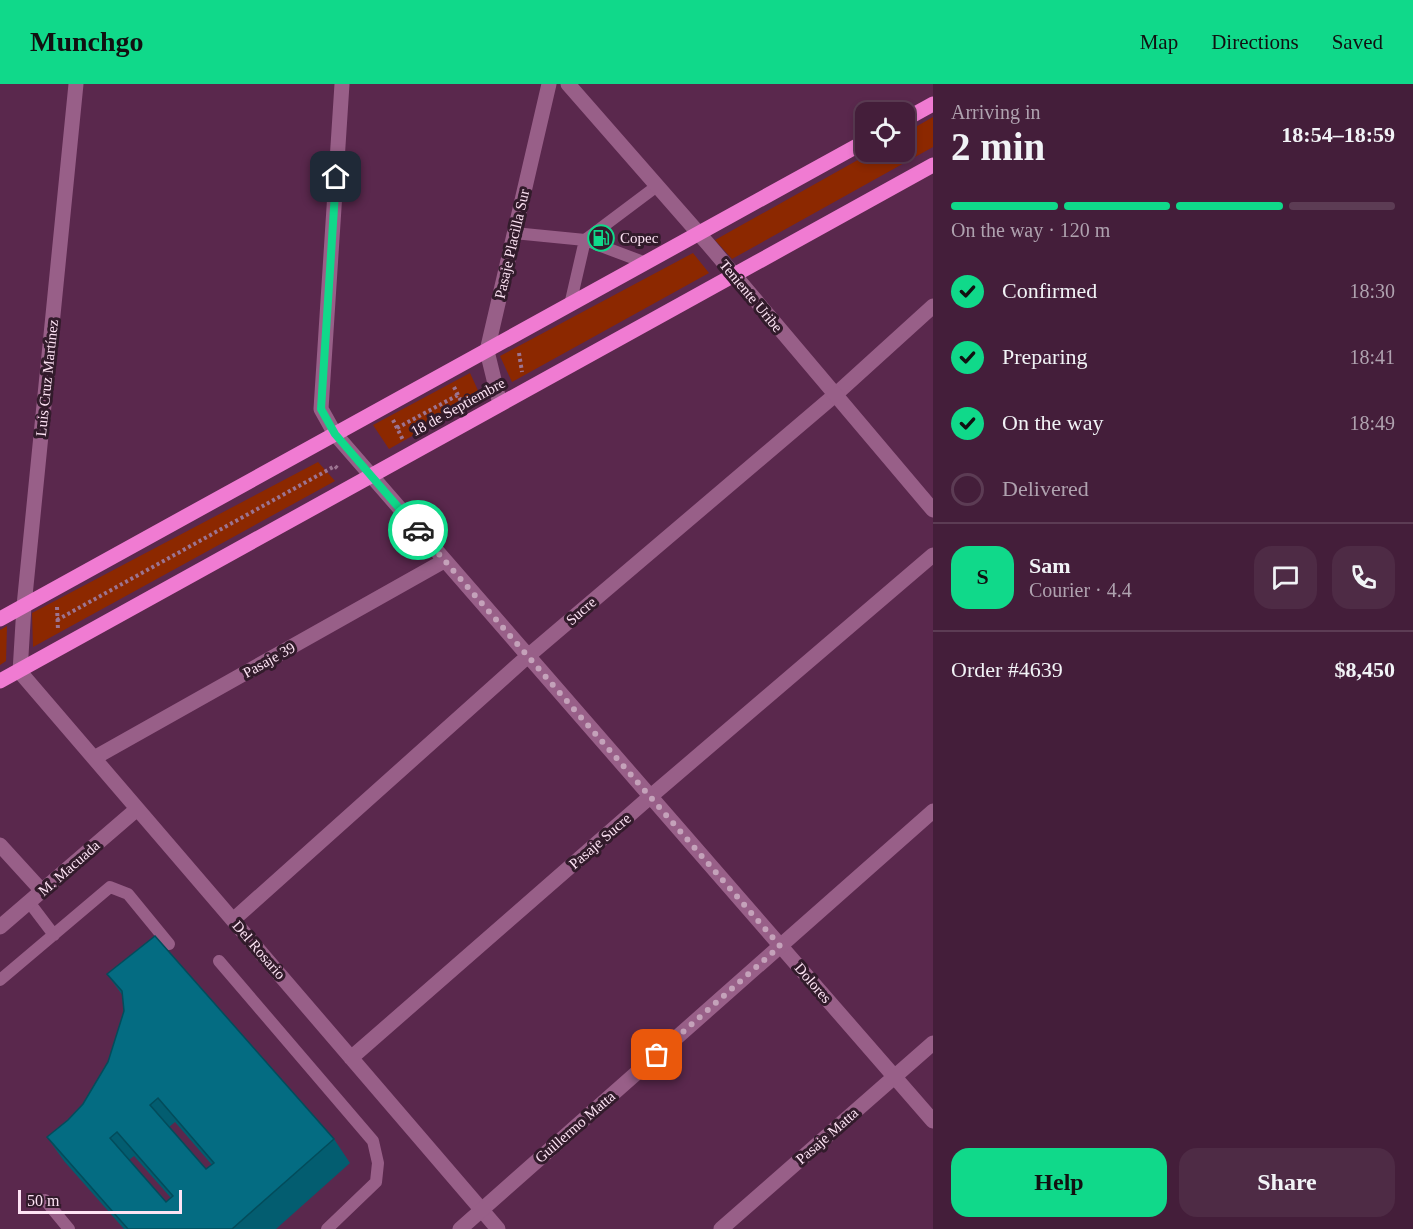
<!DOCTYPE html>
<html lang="en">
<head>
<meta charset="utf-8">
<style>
	:root { --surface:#441e3a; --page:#4e2b45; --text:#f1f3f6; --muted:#afa2af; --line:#5c3c54; --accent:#10d98a }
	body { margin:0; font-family:Georgia,serif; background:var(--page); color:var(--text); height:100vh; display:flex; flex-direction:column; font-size:22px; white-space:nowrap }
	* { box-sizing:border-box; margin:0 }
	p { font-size:20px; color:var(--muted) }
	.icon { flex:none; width:33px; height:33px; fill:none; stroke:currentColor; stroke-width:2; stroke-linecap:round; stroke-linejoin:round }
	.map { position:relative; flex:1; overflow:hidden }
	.panel { display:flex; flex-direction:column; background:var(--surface); width:480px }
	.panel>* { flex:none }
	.fabs { position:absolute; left:855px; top:18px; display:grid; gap:12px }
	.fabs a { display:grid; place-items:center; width:60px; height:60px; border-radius:12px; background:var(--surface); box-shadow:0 3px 9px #0003,0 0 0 2px var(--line); font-size:30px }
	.scale { position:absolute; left:18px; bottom:15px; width:164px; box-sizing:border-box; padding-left:6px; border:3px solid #fde3f4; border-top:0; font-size:16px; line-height:21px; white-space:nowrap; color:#fde3f4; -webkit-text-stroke:4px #321b2b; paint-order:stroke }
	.pin { position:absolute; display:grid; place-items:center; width:51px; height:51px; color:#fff; margin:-26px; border-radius:12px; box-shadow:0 3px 9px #0006 }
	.courier { position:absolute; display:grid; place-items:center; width:60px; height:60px; margin:-30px; border:4px solid #10d98a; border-radius:50%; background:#fff; color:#222; box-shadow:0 2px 8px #0007 }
	.headline em { font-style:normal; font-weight:800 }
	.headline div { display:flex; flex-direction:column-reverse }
	.headline { display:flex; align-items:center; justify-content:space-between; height:102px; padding:0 18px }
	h1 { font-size:39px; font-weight:800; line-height:45px }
	.bar { display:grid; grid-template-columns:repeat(4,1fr); gap:9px 6px; align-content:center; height:72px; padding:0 18px }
	.bar i { height:8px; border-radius:4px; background:var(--line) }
	.bar .selected { background:var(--accent) }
	.bar p { grid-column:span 4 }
	.line { display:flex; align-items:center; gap:15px; padding:0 18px; border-top:2px solid var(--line) }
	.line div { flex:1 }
	.round { display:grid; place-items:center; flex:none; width:63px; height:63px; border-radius:18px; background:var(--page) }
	ol { padding:0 18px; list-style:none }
	li { display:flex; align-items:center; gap:18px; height:66px }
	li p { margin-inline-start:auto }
	li .icon { padding:6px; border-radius:50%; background:var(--accent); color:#111; stroke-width:4 }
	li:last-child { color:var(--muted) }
	li i { width:33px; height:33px; border:3px solid var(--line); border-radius:50% }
	.cta { display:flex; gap:12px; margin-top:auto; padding:12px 18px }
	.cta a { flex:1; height:69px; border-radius:18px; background:var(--accent); color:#111; font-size:24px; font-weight:800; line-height:69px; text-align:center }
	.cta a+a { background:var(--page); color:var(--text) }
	header { display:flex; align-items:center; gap:36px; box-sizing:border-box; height:84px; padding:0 30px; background:var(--accent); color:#111 }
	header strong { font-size:28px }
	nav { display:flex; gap:33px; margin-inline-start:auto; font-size:21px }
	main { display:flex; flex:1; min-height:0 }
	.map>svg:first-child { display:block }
	.green { fill:#8c2800 }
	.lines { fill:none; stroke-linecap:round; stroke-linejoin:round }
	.path { stroke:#9c7491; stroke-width:4; stroke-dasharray:3 3; stroke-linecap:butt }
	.service { stroke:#985f88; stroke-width:12 }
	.minor { stroke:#985f88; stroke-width:15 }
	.tertiary { stroke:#985f88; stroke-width:15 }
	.primary { stroke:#f07bd2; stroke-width:15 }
	.wall { fill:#035d70; fill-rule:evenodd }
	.building { fill:#046c82; stroke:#034c5b; stroke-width:1.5; fill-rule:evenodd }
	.done { stroke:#c4a2ba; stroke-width:6; stroke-dasharray:0 10.8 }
	.route { stroke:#10d98a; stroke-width:8 }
	.labels { text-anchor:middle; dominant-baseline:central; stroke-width:6; stroke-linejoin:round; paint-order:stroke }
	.poi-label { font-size:15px; fill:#fde3f4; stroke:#321b2b; text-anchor:start }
	.street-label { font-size:15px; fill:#fde3f4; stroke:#321b2b }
</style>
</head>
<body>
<header>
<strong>Munchgo</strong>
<nav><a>Map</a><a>Directions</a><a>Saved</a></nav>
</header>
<main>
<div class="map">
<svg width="933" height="1145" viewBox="0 0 933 1145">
	<rect width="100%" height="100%" fill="#5a284d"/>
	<path class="green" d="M933 33V63L732 175 715 156 872 68H904L905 49Z
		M693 169 709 189 512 298 500 272Z
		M470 289 481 313 389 365 373 341Z
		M318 378 335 397 33 563 32 529Z
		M7 542 6 577 0 581V546Z"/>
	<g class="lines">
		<path class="path" d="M519 269 522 288
			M454 303 464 323
			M393 336 403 356
			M397 344 458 311
			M57 523 58 546
			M57 536 335 382 339 386"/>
		<path class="service" d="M514 149 585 156 646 179
			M570 221 585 156 657 102
			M29 818 54 851
			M219 877 373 1057 378 1079 376 1098 327 1145
			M0 896 110 803 128 810 169 860
			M45 1116 69 1145"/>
		<path class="minor" d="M76 0 24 522 20 588 498 1145
			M342 0 321 325 335 350 933 1037
			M500 320 487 267 549 0
			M94 674 444 477
			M0 761 42 807
			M233 836 528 572 835 311 933 222
			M0 843 137 725
			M351 974 651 712 933 471
			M721 1145 933 959"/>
		<path class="tertiary" d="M568 0 708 160 933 426
			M460 1145 933 727"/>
		<path class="primary" d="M904 36 933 20
			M0 535 866 57
			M0 597 933 81"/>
	</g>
	<path class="wall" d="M107 890 334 1055 350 1079 276 1145H124L64 1077 47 1053 68 1036 83 1020 108 978 124 927 123 912ZM175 1038 212 1081 206 1085 169 1043ZM134 1072 171 1114 166 1118 129 1076Z"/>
	<path class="building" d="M155 852 334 1055 232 1145H128L47 1053 68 1036 83 1020 108 978 124 927 122 907 107 890ZM158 1014 214 1079 206 1085 150 1021ZM117 1048 173 1112 166 1118 110 1054Z"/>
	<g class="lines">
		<path class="done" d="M418 446 780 862 657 971"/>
		<path class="route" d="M336 93 321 325 335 350 418 446"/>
	</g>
	<defs>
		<g id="fuel-ring" transform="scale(1.35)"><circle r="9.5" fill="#321b2b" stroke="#10d98a" stroke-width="1.5"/><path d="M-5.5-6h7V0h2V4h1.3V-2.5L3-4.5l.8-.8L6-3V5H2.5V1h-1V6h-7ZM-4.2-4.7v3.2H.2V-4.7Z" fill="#10d98a"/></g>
	</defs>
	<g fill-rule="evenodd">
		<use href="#fuel-ring" x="601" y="154"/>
	</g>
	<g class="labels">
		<g class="poi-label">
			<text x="620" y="154">Copec</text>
		</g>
		<g class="street-label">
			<text transform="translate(512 160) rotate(-77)">Pasaje Placilla Sur</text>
			<text transform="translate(751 212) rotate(50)">Teniente Uribe</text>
			<text transform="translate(47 294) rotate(-84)">Luis Cruz Martínez</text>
			<text transform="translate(458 323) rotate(-29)">18 de Septiembre</text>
			<text transform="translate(581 527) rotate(-41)">Sucre</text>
			<text transform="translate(269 576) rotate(-29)">Pasaje 39</text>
			<text transform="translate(600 757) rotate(-41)">Pasaje Sucre</text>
			<text transform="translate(69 784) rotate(-41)">M. Macuada</text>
			<text transform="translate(259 866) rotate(49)">Del Rosario</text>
			<text transform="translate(813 899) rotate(49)">Dolores</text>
			<text transform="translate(575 1043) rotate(-41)">Guillermo Matta</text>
			<text transform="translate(827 1052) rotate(-41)">Pasaje Matta</text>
		</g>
	</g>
</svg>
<div class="fabs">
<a><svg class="icon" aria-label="locate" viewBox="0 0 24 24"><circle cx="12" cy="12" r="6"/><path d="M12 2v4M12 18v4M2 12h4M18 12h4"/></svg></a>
</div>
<div class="scale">50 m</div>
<div class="pin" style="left:657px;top:971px;background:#ea580c"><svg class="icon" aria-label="bag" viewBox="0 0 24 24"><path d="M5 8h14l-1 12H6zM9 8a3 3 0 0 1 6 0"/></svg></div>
<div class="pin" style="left:336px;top:93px;background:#1f2937"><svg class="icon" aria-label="home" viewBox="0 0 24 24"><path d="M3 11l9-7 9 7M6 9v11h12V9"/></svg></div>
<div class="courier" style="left:418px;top:446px"><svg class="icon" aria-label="car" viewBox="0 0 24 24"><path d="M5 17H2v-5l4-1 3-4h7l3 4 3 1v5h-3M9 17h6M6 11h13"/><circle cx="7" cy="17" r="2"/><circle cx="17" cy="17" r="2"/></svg></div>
</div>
<section class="panel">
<div class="headline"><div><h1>2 min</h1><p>Arriving in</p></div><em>18:54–18:59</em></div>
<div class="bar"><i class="selected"></i><i class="selected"></i><i class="selected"></i><i></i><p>On the way · 120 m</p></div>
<ol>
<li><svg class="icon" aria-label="check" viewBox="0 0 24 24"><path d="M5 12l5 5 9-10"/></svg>Confirmed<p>18:30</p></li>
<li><svg class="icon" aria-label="check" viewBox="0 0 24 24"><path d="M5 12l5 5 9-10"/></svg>Preparing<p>18:41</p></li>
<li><svg class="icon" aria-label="check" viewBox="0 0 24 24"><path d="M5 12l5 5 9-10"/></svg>On the way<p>18:49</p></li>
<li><i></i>Delivered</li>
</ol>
<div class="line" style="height:108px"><b class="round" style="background:var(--accent);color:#111">S</b><div><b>Sam</b><p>Courier · 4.4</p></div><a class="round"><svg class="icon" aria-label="chat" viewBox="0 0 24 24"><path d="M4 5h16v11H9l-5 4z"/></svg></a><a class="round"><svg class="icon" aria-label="phone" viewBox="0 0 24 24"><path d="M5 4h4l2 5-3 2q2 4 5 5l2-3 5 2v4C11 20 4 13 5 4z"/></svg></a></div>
<div class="line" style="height:78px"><div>Order #4639</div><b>$8,450</b></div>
<div class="cta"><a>Help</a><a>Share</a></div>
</section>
</main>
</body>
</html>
